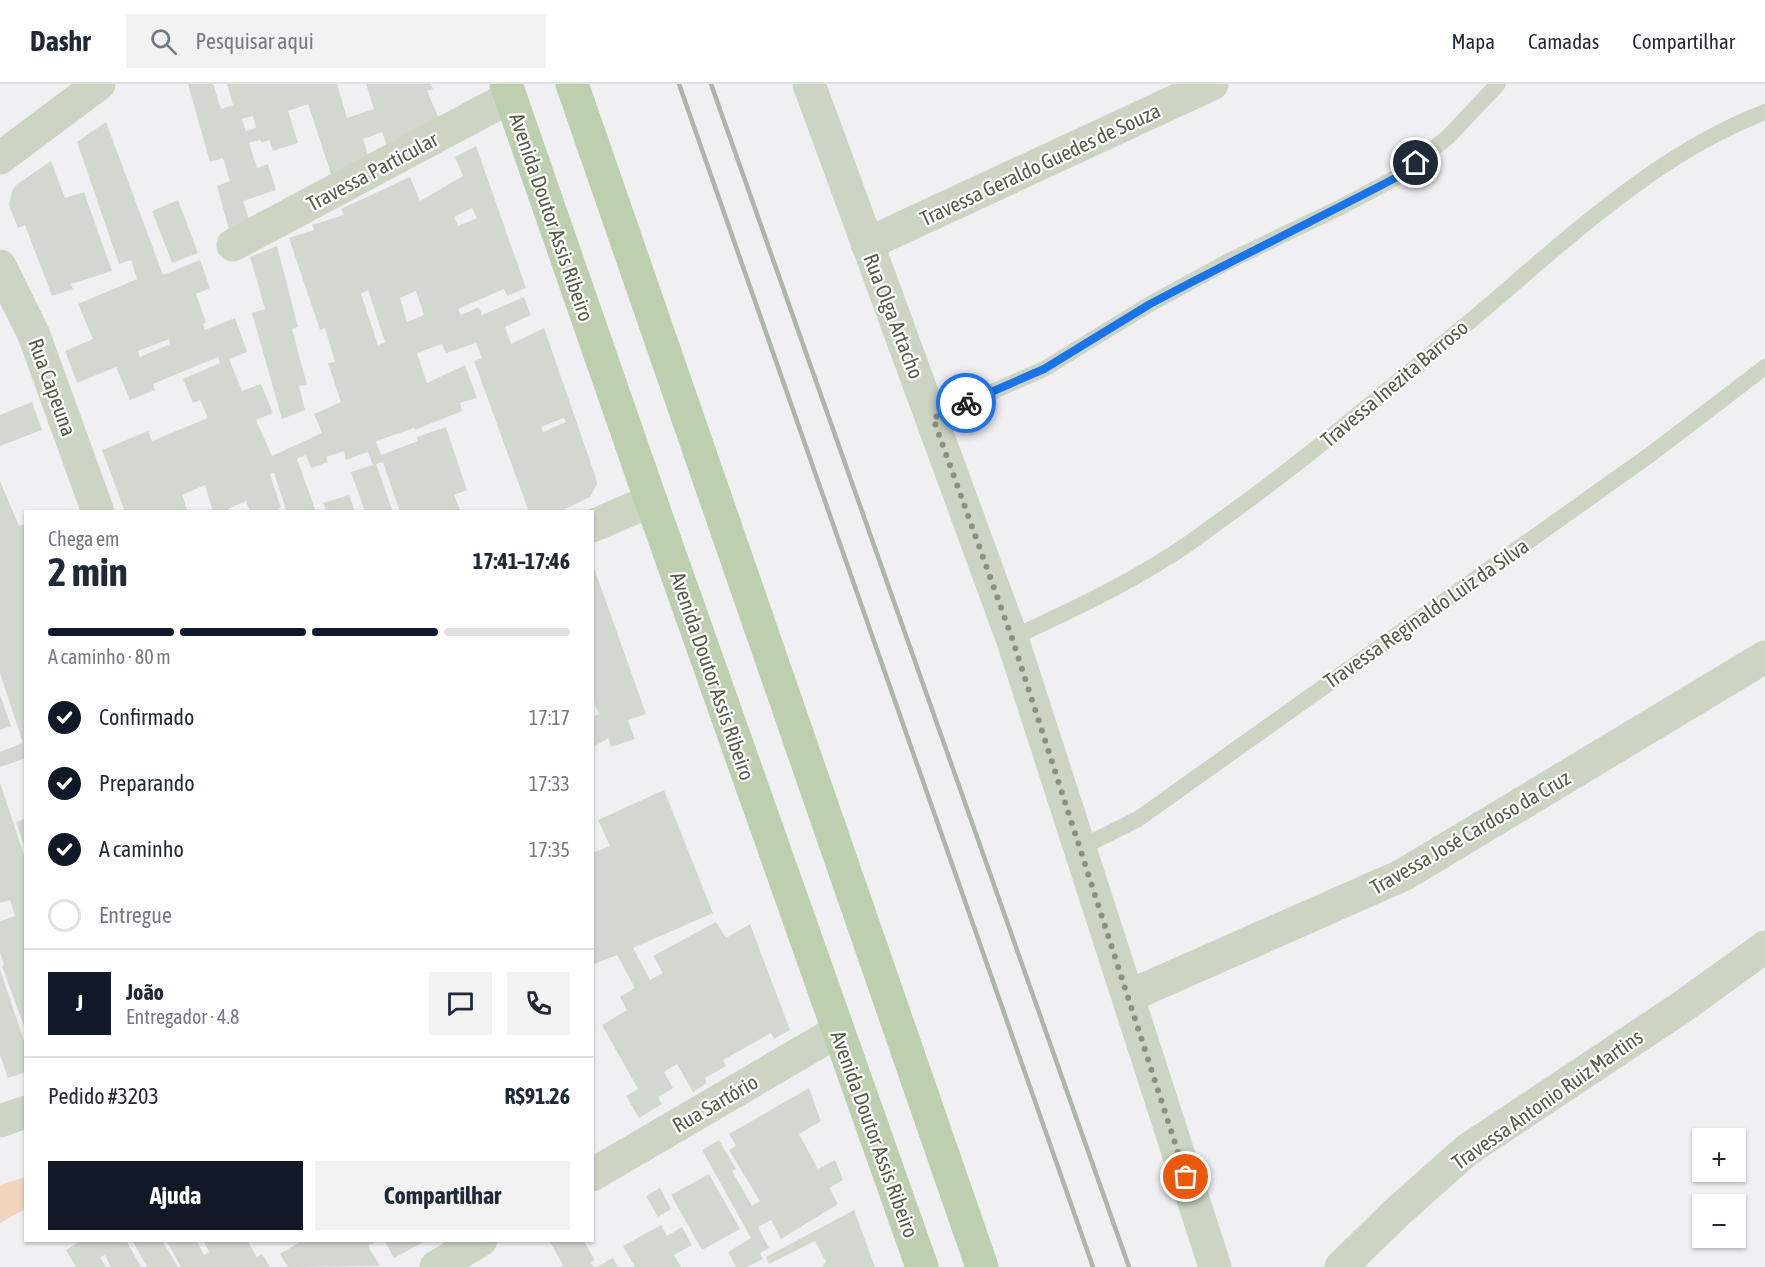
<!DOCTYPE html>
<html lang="pt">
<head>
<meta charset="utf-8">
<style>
	:root { --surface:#fff; --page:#f2f2f3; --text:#1f2937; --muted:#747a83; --line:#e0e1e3; --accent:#111827 }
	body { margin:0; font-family:"Asap Condensed",sans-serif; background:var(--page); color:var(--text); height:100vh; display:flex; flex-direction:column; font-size:22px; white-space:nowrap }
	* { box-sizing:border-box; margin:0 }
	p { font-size:20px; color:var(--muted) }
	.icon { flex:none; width:33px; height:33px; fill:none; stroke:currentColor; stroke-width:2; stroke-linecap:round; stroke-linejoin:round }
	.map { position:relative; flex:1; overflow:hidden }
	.details { position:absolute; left:24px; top:426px; width:570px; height:732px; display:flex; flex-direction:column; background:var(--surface); border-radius:0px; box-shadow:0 2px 4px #0004 }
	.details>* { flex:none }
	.fabs { position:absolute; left:1692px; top:1044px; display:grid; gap:12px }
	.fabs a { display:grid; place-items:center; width:54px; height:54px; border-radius:0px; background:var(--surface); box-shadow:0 2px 4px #0004; font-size:30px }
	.pin { position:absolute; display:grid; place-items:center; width:51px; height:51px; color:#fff; margin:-26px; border:3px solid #fff; border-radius:50%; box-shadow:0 2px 6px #0007 }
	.courier { position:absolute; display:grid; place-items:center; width:60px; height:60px; margin:-30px; border:4px solid #1a73e8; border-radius:50%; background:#fff; color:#222; box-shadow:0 2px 8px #0007 }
	.summary em { font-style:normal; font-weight:700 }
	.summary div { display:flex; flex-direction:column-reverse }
	.summary { display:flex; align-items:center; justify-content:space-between; height:102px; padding:0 24px }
	h1 { font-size:39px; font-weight:700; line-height:45px }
	.bar { display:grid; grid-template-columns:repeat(4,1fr); gap:9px 6px; align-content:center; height:72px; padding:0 24px }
	.bar i { height:8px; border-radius:4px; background:var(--line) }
	.bar .selected { background:var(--accent) }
	.bar p { grid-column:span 4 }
	.line { display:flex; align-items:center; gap:15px; padding:0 24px; border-top:2px solid var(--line) }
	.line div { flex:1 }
	.round { display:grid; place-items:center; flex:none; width:63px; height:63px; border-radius:0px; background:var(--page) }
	ol { padding:0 24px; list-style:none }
	li { display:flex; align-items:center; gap:18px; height:66px }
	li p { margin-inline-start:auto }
	li .icon { padding:6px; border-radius:50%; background:var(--accent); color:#fff; stroke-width:4 }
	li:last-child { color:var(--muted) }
	li i { width:33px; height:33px; border:3px solid var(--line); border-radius:50% }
	.button { display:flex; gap:12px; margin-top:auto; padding:12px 24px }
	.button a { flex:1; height:69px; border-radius:0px; background:var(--accent); color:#fff; font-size:24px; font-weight:700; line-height:69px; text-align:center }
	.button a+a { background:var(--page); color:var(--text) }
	header { display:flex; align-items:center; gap:36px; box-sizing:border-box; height:84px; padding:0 30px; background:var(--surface); border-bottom:2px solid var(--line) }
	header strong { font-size:28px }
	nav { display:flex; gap:33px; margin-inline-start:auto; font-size:21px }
	.search { width:420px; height:54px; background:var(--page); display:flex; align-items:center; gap:15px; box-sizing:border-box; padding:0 21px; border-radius:0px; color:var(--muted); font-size:22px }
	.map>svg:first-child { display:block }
	.green { fill:#f1d4be }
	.building { fill:#d2d8cf; fill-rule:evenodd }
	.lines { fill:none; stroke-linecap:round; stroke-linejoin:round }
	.lane { stroke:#ccd5c4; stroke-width:16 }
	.street { stroke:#ccd5c4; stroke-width:33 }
	.primary { stroke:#becfaf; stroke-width:33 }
	.rail { stroke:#afb5ac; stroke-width:4.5 }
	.done { stroke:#8a9184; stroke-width:6; stroke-dasharray:0 10.8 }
	.route { stroke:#1a73e8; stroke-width:8 }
	.labels { text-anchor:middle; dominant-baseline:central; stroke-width:4.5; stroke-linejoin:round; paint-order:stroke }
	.street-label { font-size:21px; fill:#535e48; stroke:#fff }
</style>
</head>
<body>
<header>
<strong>Dashr</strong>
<div class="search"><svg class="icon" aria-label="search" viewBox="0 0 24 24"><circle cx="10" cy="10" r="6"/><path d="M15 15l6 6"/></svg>Pesquisar aqui</div>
<nav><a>Mapa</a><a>Camadas</a><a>Compartilhar</a></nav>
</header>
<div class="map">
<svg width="1765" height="1183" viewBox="0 0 1765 1183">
	<rect width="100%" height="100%" fill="#f0f0f3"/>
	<path class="green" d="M25 1093V1125L0 1139V1101Z"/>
	<path class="building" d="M188 0H213L221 25 233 21 227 0H337L347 34 374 25 366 0H431L433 5 427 7 441 39 388 65 382 48 363 55 369 74 332 93 308 20 288 27 298 59 273 67 269 56 262 59 260 56 249 59 257 84 268 80 276 106 243 117 251 142 230 149 217 102 230 97 223 74 210 78ZM253 32 256 44 246 47 242 35Z
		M106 38 163 191 200 176 210 204 196 210 206 238 203 240 205 246 235 234 247 268 229 275 242 307 261 300 273 329 256 336 272 372 322 349 314 330 341 318 328 279 335 278 325 244 320 246 289 154 314 146 312 141 344 131 341 125 410 93 420 117 463 92 455 73 476 62 526 204 507 212 504 205 458 225 461 231 479 223 482 231 524 213 531 231 505 243 511 260 544 244 596 394 597 400 590 413 559 428H529L474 277 482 274 476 259 446 269 442 260 417 269 427 299 465 281 477 314 460 319 462 327 415 346 414 344 376 357 381 371 418 357 417 353 446 343 467 406 454 411 461 428H400L383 378 376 380 393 428H365L351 388 373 381 368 368 346 376 344 367 326 373 328 378 311 384 306 371 297 375 316 428H287L274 389 270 390 281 424 278 425 279 428H250L246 417 228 425 229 428H213L205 401 182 411 188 428H125L102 366 148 347 152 357 208 334 200 316 193 319 183 295 220 279 218 273 153 300 155 306 130 316 116 283 77 299 65 267 93 255 78 220 137 195 131 176 119 180 77 58ZM472 124 477 134 458 142 454 133ZM368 206 385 258 378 261 361 210ZM416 207 424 231 407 238 400 214ZM169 255 170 260 140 273 138 267ZM564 334 566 338 543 348 541 343Z
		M51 77 65 114 84 108 112 187 71 200 73 205 52 212 25 141 18 144 9 121 12 107 16 101Z
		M178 116 198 169 172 179 152 127Z
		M277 162 298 243 292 245 307 301 299 302 305 326 282 335 252 229 265 225 250 173Z
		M32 318 42 346 0 362V331Z
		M0 397 19 442 26 440V674L0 683V668L23 659 0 589Z
		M349 411 355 428H327L323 419Z
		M593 481 646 630 628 636 635 655 611 663 608 654 592 664V633L599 630 592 613Z
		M0 611 11 642 0 646Z
		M0 699 26 777 25 945 2 882 4 881 0 868V837L15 832 10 816 0 819Z
		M664 706 713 829 633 864 650 896 663 889 653 872 716 838 726 854 750 840 790 946 774 955 771 949 723 976 726 982 705 994 707 999 693 1008 677 980 664 988 673 1004 658 1013 662 1020 639 1034 626 1012 638 1005 602 941 627 926 620 913 635 904 617 871 592 881V769L610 762 598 736Z
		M26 734V764H25L16 738Z
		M0 885 26 963V988L8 994 0 971Z
		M809 1004 821 1037 799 1050 818 1085 835 1076 843 1096 829 1104 838 1120 781 1155 771 1136 758 1143 769 1164 760 1169 763 1175 747 1183H736L728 1168 751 1154 702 1066 719 1056 736 1085 732 1087 752 1122 760 1117 729 1066 736 1062 729 1050Z
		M709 1090 740 1145 702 1166 671 1111Z
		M660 1104 671 1125 658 1133 646 1112Z
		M854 1126 875 1183H822L826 1178 815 1157 769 1180 766 1173Z
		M661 1141 667 1152 682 1143 692 1161 674 1171 681 1183H635L623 1162Z
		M82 1156H126L141 1183H111L105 1171 100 1173 106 1183H76L66 1166Z
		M132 1156H162L178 1183H147Z
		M166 1156H196L204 1171 209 1168 203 1156H247L257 1173 262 1170 270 1183H181Z
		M303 1156H372L374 1159 368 1162 380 1182 288 1183 280 1170Z
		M384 1156H427L394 1174Z
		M549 1156H583L595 1176 591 1179 594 1183H560L563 1181Z
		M613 1174 618 1183H597Z"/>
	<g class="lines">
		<path class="lane" d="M933 334 1044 285 1150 220 1229 177 1341 123 1399 92 1448 53 1498 0
			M1012 554C1065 529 1118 505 1168 473 1187 462 1204 448 1221 436 1307 375 1387 306 1468 239 1560 162 1651 72 1765 28
			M1080 764 1138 735 1651 370 1765 283"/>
		<path class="street" d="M809 0 1012 554 1215 1183
			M0 74 99 0
			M867 160 1212 0
			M233 161 510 13
			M0 182 34 251 98 428
			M592 442 651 417
			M1129 912 1403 791 1765 573
			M0 1037 26 1028
			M592 1091 838 947
			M436 1183 481 1156
			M1341 1183 1395 1130 1467 1066 1682 923 1765 863"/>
		<path class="primary" d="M506 0 651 417 922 1183
			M572 0 982 1183"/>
		<path class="rail" d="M679 0 1093 1183
			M711 0 1129 1183"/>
	</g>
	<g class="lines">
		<path class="done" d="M966 319 933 334 1012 554 1186 1093"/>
		<path class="route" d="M966 319 1044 285 1150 220 1190 199 1380 102 1399 92 1416 79"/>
	</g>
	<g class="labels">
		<g class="street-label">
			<text transform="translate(1040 80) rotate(-25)">Travessa Geraldo Guedes de Souza</text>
			<text transform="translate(372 87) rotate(-28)">Travessa Particular</text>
			<text transform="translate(552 133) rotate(71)">Avenida Doutor Assis Ribeiro</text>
			<text transform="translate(894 232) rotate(69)">Rua Olga Artacho</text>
			<text transform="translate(1394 299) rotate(-40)">Travessa Inezita Barroso</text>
			<text transform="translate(53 303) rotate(70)">Rua Capeuna</text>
			<text transform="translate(1426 529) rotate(-35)">Travessa Reginaldo Luiz da Silva</text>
			<text transform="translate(713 592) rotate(71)">Avenida Doutor Assis Ribeiro</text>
			<text transform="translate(1470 748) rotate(-30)">Travessa José Cardoso da Cruz</text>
			<text transform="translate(1547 1015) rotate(-35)">Travessa Antonio Ruiz Martins</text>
			<text transform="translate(715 1019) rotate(-30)">Rua Sartório</text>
			<text transform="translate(875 1050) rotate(70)">Avenida Doutor Assis Ribeiro</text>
		</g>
	</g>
</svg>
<div class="fabs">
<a>+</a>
<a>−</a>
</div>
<div class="pin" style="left:1186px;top:1093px;background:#ea580c"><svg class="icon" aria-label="bag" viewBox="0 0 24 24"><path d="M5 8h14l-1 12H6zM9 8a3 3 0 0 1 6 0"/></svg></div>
<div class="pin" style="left:1416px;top:79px;background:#1f2937"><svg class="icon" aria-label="home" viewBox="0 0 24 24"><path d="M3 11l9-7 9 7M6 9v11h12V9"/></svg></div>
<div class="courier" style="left:966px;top:319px"><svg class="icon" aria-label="bike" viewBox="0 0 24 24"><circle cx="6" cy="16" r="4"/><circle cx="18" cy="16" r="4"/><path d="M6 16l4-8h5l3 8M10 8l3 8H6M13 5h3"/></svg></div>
<section class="details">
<div class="summary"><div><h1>2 min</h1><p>Chega em</p></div><em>17:41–17:46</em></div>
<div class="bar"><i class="selected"></i><i class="selected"></i><i class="selected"></i><i></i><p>A caminho · 80 m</p></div>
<ol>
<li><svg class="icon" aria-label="check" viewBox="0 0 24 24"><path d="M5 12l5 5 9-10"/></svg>Confirmado<p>17:17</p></li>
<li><svg class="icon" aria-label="check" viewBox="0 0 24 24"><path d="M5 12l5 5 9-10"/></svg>Preparando<p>17:33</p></li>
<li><svg class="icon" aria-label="check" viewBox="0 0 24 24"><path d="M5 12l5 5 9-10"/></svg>A caminho<p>17:35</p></li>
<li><i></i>Entregue</li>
</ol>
<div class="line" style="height:108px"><b class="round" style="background:var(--accent);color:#fff">J</b><div><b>João</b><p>Entregador · 4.8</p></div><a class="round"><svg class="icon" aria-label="chat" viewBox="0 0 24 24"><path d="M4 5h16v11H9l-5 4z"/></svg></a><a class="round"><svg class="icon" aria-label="phone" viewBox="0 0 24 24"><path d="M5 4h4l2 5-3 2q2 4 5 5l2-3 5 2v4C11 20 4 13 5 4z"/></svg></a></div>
<div class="line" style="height:78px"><div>Pedido #3203</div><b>R$91.26</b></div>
<div class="button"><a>Ajuda</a><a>Compartilhar</a></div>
</section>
</div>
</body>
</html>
